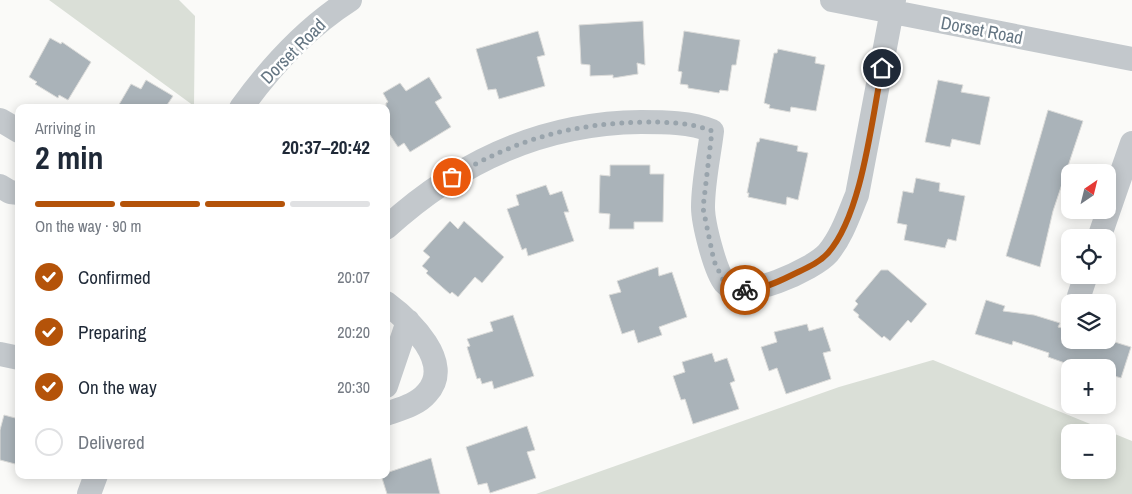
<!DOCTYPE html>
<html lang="en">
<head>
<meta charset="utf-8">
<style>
	:root { --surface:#fff; --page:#f6f6f7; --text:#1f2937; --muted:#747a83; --line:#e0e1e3; --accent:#b45309 }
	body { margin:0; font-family:"Archivo Narrow",sans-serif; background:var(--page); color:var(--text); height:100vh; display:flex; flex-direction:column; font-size:19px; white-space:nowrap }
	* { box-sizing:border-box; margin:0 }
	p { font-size:16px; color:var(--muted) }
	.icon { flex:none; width:28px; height:28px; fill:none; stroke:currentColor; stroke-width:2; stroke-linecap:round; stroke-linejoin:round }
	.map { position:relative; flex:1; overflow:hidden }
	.side { position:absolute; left:15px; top:104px; width:375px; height:375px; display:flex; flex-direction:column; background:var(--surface); border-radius:10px; box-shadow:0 2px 12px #0003 }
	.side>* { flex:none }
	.needle { width:32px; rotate:35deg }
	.buttons { position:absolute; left:1061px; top:164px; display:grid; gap:10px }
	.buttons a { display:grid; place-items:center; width:55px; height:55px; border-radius:10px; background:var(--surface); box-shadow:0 2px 12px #0003; font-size:25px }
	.pin { position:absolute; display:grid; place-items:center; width:42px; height:42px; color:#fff; margin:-21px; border:2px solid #fff; border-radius:50%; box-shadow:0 1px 5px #0007 }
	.courier { position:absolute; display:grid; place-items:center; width:50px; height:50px; margin:-25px; border:4px solid #b45309; border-radius:50%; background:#fff; color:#222; box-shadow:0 1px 6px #0007 }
	.head em { font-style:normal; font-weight:800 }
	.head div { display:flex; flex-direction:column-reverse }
	.head { display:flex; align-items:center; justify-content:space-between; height:85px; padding:0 20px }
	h1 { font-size:32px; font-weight:800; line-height:38px }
	.bar { display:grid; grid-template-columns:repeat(4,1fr); gap:8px 5px; align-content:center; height:60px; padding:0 20px }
	.bar i { height:6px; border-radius:4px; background:var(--line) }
	.bar .current { background:var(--accent) }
	.bar p { grid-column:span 4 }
	ol { padding:0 20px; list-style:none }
	li { display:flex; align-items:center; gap:15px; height:55px }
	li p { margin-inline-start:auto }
	li .icon { padding:5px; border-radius:50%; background:var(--accent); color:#fff; stroke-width:4 }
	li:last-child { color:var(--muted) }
	li i { width:28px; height:28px; border:2px solid var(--line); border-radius:50% }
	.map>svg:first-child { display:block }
	.green { fill:#dadfd7; fill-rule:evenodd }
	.building { fill:#aab3b9; stroke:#dcdcda }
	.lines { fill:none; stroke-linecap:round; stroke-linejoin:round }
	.minor { stroke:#c3c8cc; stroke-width:24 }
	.done { stroke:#99a4ac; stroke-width:5; stroke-dasharray:0 9 }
	.route { stroke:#b45309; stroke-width:6 }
	.labels { text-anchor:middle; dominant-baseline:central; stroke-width:5; stroke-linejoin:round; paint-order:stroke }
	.street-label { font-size:18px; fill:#657683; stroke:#fff }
</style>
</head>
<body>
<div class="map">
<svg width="1132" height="494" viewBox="0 0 1132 494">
	<rect width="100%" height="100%" fill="#fafaf8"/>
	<path class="green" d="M49 0H179L195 16 194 106Z
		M933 360 1132 441V494H536L839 387ZM1070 432H1108V470H1070Z"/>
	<path class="building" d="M643 21 645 65 637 63 638 74 613 78V75L590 76V65L581 64 579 25Z
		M538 31 545 55 537 57 545 86 499 99 496 89 488 90 476 49Z
		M684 31 740 40 736 65H732L728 91 720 90 719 93 688 88V85L680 84 682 72 678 71Z
		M50 38 61 44 62 42 91 62 68 100 59 95 58 98 35 84 37 82 29 77Z
		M778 49 816 57 815 63 825 65 816 111 791 107 790 112 769 108 770 105 764 103 774 53H777Z
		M429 77 442 98 435 102 451 127 410 152 404 143 398 147 386 129V103L388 102 383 93 400 83 406 91Z
		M146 80 173 96 167 105 171 108H117L131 84 141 89Z
		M938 80 963 85 961 92 990 97 980 145 952 139 950 147 925 142Z
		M1048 110 1083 121 1053 211 1040 267 1006 256Z
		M760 138 798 146 797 151 808 153 798 200 787 197 786 205 748 197 749 193H747L757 142H759Z
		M610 165H650V174H664L663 222H634V229H609L610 214 599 213 600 175 610 176Z
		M916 178 940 183 939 191 965 196 956 241 948 239 945 248 904 240 907 225 897 223 903 191 913 193Z
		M546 185 550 195 562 191 569 212H564L574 241 528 256 526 248 522 250 507 209 519 205 516 195Z
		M450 221 458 229 464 221 504 257 482 283 475 277 458 297 452 292 450 294 426 273 428 271 422 266 430 257 423 251Z
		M658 267 659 276 672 272 687 317 659 327 662 335 638 343 634 330 622 334 609 295 621 292 617 281Z
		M881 270H888L927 304 911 323 908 320 890 341 884 336 882 338 858 317 859 315 853 310 858 304 855 301Z
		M986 300 1005 306 1003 311 1034 315 1060 323 1058 327 1070 330V340H1108L1131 347 1121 378 1108 374V368H1079L1048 357 1049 353 1013 341 1012 345 975 334Z
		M513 315 534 376 494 389 492 381 482 384 480 378 477 379 467 347 470 346 467 339 493 331 490 322Z
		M807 324 809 331 823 327 831 351 823 353 831 379 786 394 777 368 769 371 761 347 777 342 774 332Z
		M712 353 715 362 727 358 735 381 730 383 739 409 693 424 685 399 681 400 673 376 685 372 682 362Z
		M4 415 19 419V465L0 460V430Z
		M527 426 535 450 527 452 536 478 490 493 487 483 478 485 466 447Z
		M431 458 440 494H387L381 475H386V473Z"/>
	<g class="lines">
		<path class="minor" d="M832 0 1132 59
			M241 108C272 65 306 28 350 0
			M0 120 19 131
			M0 186 10 192 19 193
			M386 228C458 162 542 123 641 122 663 122 691 122 712 131 709 156 703 182 703 207 703 223 715 271 725 283 742 303 814 269 828 253 842 236 849 214 857 195L894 0
			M1099 238 1132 143
			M1079 296 1086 275
			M386 303C409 320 455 363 427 393 417 405 400 409 386 414
			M0 354 19 358
			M386 386 408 321
			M89 494 96 475"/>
	</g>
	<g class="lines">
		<path class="done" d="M452 177C517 139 572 123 648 122 668 122 693 123 712 131L703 208 714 261 725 284 736 290H745"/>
		<path class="route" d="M745 290C761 290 778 282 792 275 804 269 818 264 828 253 862 215 872 118 882 68"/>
	</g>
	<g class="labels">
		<g class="street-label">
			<text transform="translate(982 30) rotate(11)">Dorset Road</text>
			<text transform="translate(293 51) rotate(-45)">Dorset Road</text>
		</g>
	</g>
</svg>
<div class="buttons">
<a><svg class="needle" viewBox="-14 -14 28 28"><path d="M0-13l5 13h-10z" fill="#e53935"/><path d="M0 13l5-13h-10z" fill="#747a83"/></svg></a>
<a><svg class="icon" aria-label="locate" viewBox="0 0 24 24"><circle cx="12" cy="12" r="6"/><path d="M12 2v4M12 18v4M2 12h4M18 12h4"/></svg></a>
<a><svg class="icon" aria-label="layers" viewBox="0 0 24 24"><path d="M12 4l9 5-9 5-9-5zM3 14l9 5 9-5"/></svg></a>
<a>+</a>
<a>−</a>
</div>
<div class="pin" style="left:452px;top:177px;background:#ea580c"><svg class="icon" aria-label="bag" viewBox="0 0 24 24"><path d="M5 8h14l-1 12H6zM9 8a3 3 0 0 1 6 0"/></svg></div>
<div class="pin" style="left:882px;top:68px;background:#1f2937"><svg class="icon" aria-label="home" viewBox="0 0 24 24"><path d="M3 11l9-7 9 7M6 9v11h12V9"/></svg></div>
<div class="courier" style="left:745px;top:290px"><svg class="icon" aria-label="bike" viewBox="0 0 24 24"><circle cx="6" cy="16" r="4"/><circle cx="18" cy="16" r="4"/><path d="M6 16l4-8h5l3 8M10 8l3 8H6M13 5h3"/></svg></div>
<section class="side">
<div class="head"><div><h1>2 min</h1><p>Arriving in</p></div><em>20:37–20:42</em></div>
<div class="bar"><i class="current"></i><i class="current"></i><i class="current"></i><i></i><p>On the way · 90 m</p></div>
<ol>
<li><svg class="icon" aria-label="check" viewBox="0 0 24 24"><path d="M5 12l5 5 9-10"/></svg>Confirmed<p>20:07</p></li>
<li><svg class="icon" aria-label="check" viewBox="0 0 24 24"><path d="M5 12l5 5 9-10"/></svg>Preparing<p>20:20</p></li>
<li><svg class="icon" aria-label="check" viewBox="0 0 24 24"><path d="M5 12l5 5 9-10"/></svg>On the way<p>20:30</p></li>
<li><i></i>Delivered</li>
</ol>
</section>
</div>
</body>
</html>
